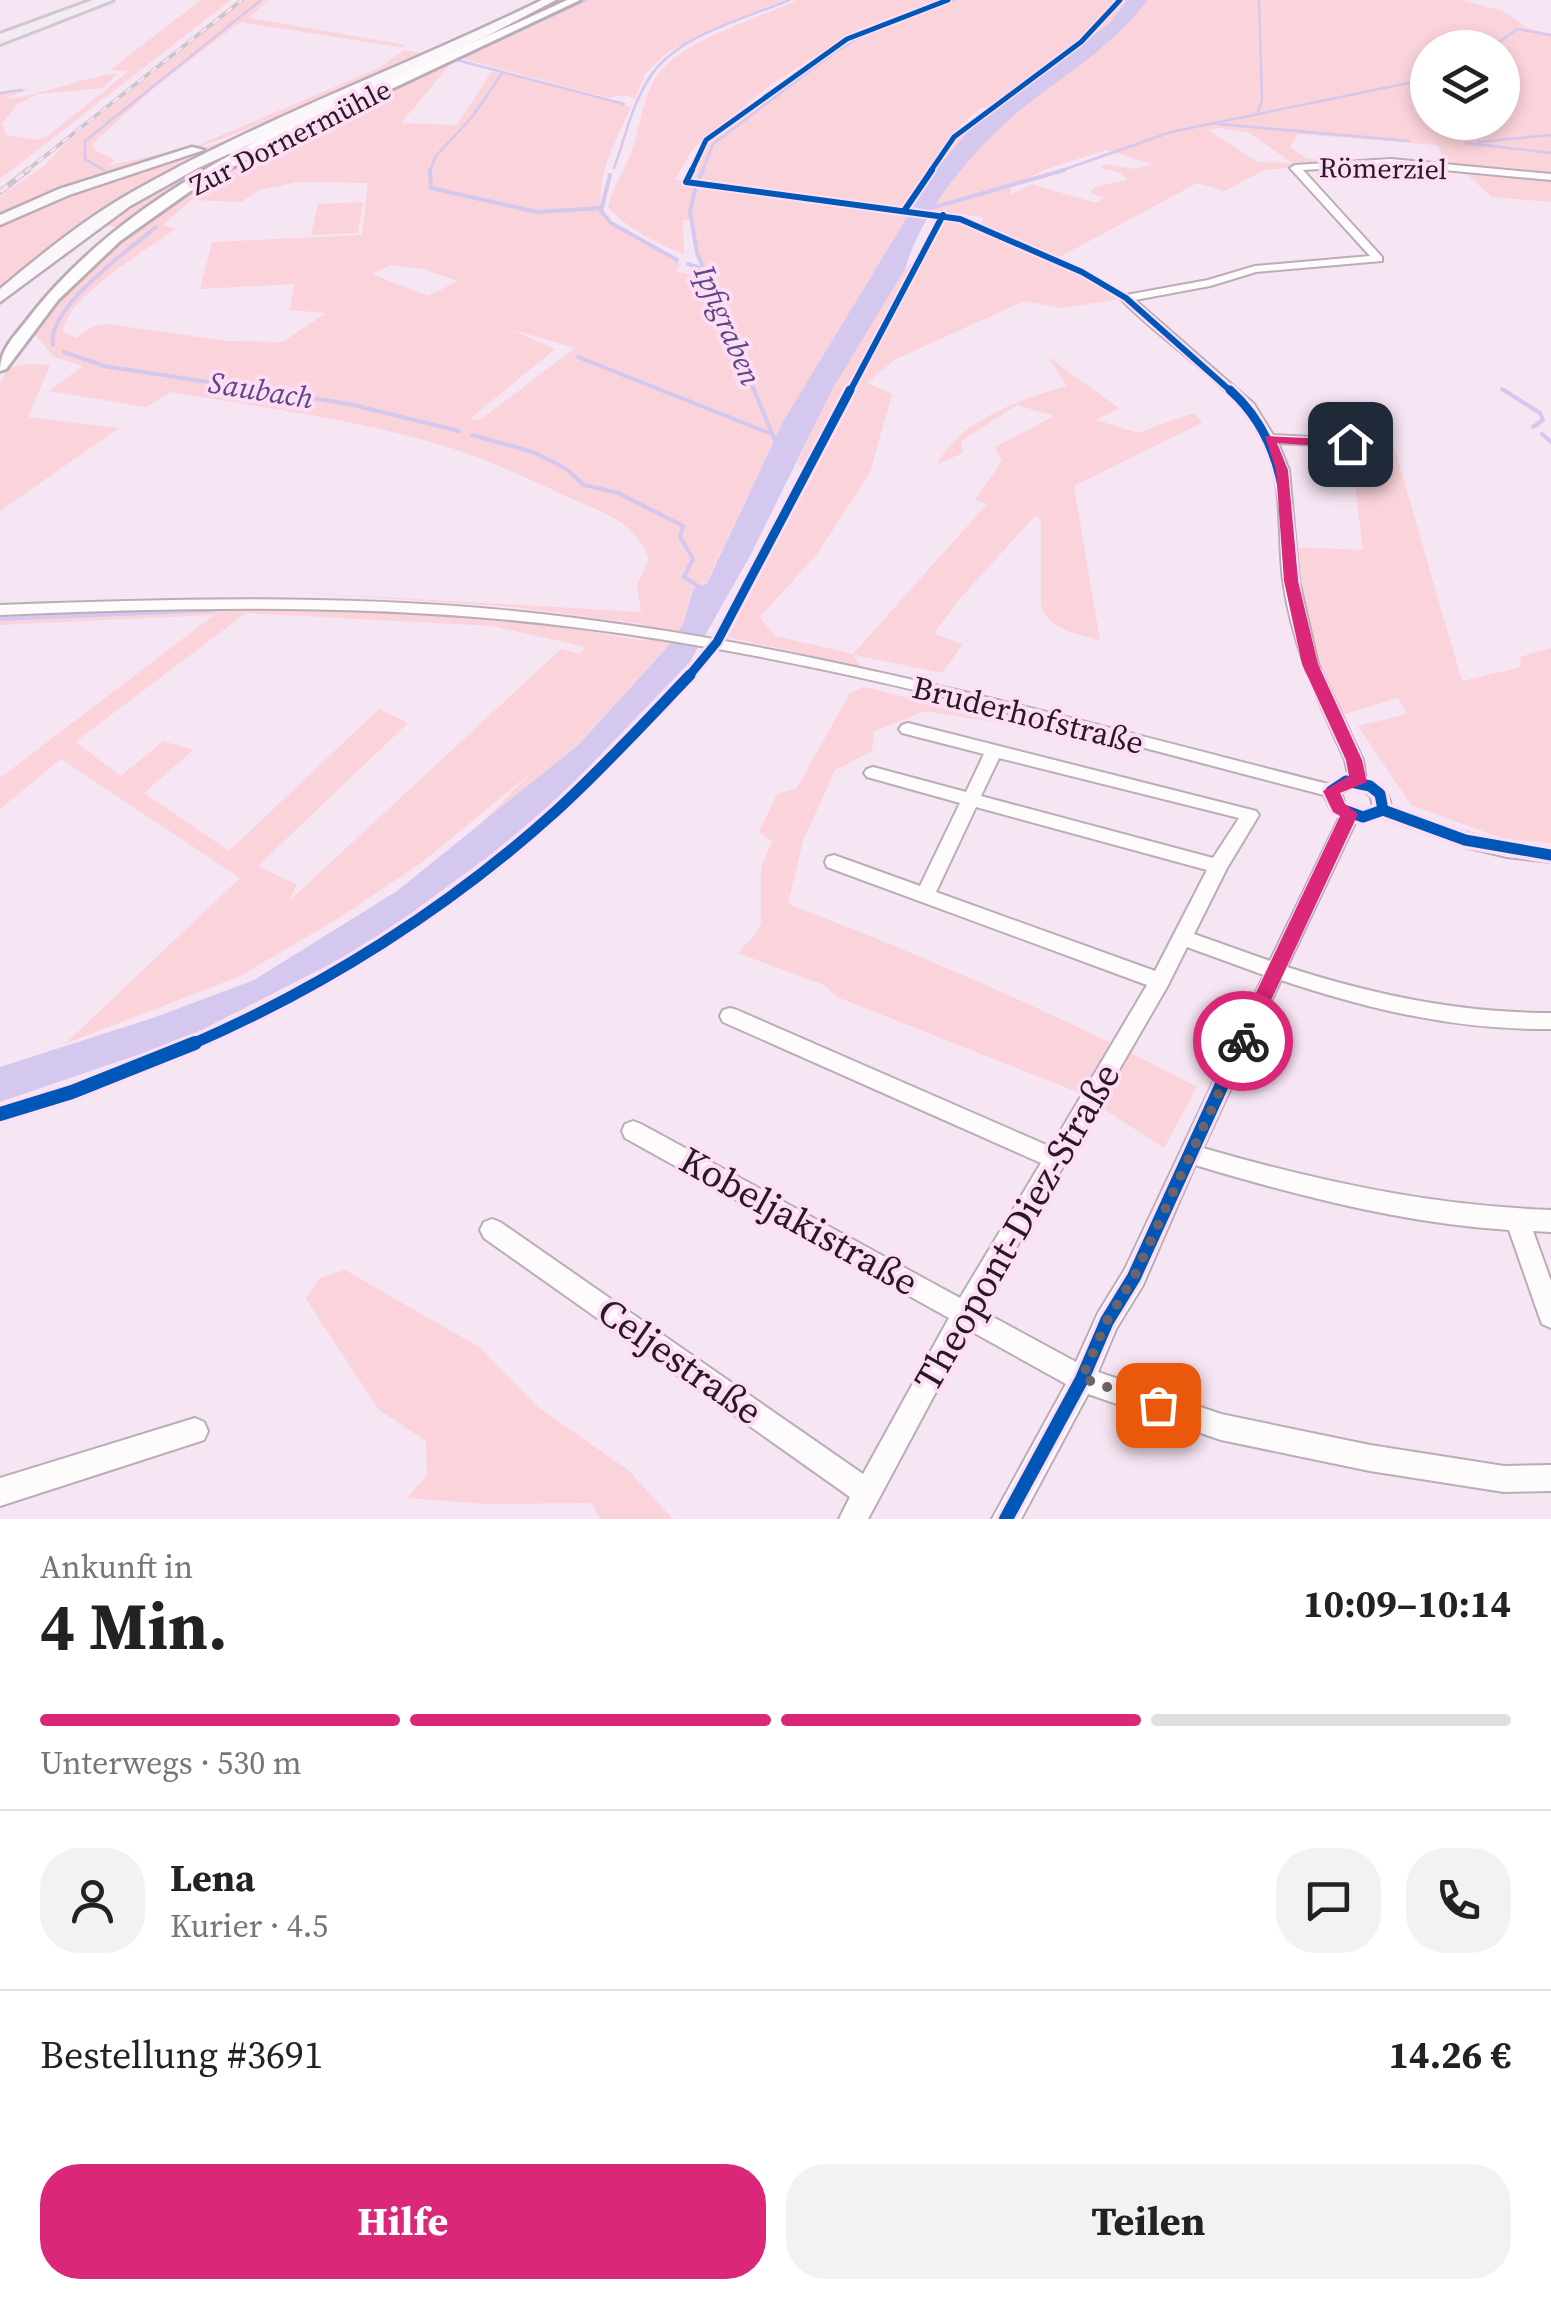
<!DOCTYPE html>
<html lang="de">
<head>
<meta charset="utf-8">
<style>
	:root { --surface:#fff; --page:#f2f2f2; --text:#222; --muted:#767676; --line:#e0e0e0; --accent:#db2777 }
	body { margin:0; font-family:"Source Serif 4",serif; background:var(--page); color:var(--text); height:100vh; display:flex; flex-direction:column; font-size:38px; white-space:nowrap }
	* { box-sizing:border-box; margin:0 }
	p { font-size:32px; color:var(--muted) }
	.icon { flex:none; width:55px; height:55px; fill:none; stroke:currentColor; stroke-width:2; stroke-linecap:round; stroke-linejoin:round }
	.map { position:relative; height:1519px; overflow:hidden }
	.side { display:flex; flex-direction:column; background:var(--surface); flex:1 }
	.side>* { flex:none }
	.tools { position:absolute; left:1410px; top:30px; display:grid; gap:20px }
	.tools a { display:grid; place-items:center; width:110px; height:110px; border-radius:50%; background:var(--surface); box-shadow:0 5px 15px #0003; font-size:50px }
	.pin { position:absolute; display:grid; place-items:center; width:85px; height:85px; color:#fff; margin:-42px; border-radius:20px; box-shadow:0 5px 15px #0006 }
	.courier { position:absolute; display:grid; place-items:center; width:100px; height:100px; margin:-50px; border:8px solid #db2777; border-radius:50%; background:#fff; color:#222; box-shadow:0 2px 12px #0007 }
	.head em { font-style:normal; font-weight:700 }
	.head div { display:flex; flex-direction:column-reverse }
	.head { display:flex; align-items:center; justify-content:space-between; height:170px; padding:0 40px }
	h1 { font-size:65px; font-weight:700; line-height:75px }
	.bar { display:grid; grid-template-columns:repeat(4,1fr); gap:15px 10px; align-content:center; height:120px; padding:0 40px }
	.bar i { height:12px; border-radius:8px; background:var(--line) }
	.bar .selected { background:var(--accent) }
	.bar p { grid-column:span 4 }
	.line { display:flex; align-items:center; gap:25px; padding:0 40px; border-top:2px solid var(--line) }
	.line div { flex:1 }
	.round { display:grid; place-items:center; flex:none; width:105px; height:105px; border-radius:40px; background:var(--page) }
	.cta { display:flex; gap:20px; margin-top:auto; padding:20px 40px }
	.cta a { flex:1; height:115px; border-radius:40px; background:var(--accent); color:#fff; font-size:40px; font-weight:700; line-height:115px; text-align:center }
	.cta a+a { background:var(--page); color:var(--text) }
	.map>svg:first-child { display:block }
	.green { fill:#fad4da; fill-rule:evenodd }
	.water { fill:#d4c8ee }
	.lines { fill:none; stroke-linecap:round; stroke-linejoin:round }
	.stream-far1 { stroke:#d4c8ee; stroke-width:2.5 }
	.stream { stroke:#d4c8ee; stroke-width:4 }
	.minor-casing { stroke:#bbadb7; stroke-width:4 }
	.tertiary-casing { stroke:#bbadb7; stroke-width:6 }
	.secondary-casing { stroke:#bbadb7; stroke-width:5 }
	.motorway-casing { stroke:#d0c8ce; stroke-width:6 }
	.minor { fill:#fefbfd; fill-rule:evenodd }
	.tertiary { fill:#fefbfd; fill-rule:evenodd }
	.secondary { fill:#faf6fa; fill-rule:evenodd }
	.motorway { fill:#f2eaf4; fill-rule:evenodd }
	.rail-far1-casing { stroke:#cbc6ca; stroke-width:4 }
	.rail-casing { stroke:#cbc6ca; stroke-width:6 }
	.rail-far1 { stroke:#feddf5; stroke-width:2.5; stroke-dasharray:8; stroke-linecap:butt }
	.rail { stroke:#feddf5; stroke-width:4; stroke-dasharray:10; stroke-linecap:butt }
	.cycleway-far4-casing { stroke:#feddf5; stroke-width:8 }
	.cycleway-far3-casing { stroke:#feddf5; stroke-width:10 }
	.cycleway-far2-casing { stroke:#feddf5; stroke-width:14 }
	.cycleway-far1-casing { stroke:#feddf5; stroke-width:18 }
	.cycleway-casing { stroke:#feddf5; stroke-width:20 }
	.cycleway-far4 { stroke:#0057b8; stroke-width:5 }
	.cycleway-far3 { stroke:#0057b8; stroke-width:6 }
	.cycleway-far2 { stroke:#0057b8; stroke-width:9 }
	.cycleway-far1 { stroke:#0057b8; stroke-width:11 }
	.cycleway { stroke:#0057b8; stroke-width:14 }
	.route { fill:#db2777 }
	.done { stroke:#6f626b; stroke-width:10; stroke-dasharray:0 18 }
	.labels { text-anchor:middle; dominant-baseline:central; stroke-width:8; stroke-linejoin:round; paint-order:stroke }
	.far-street-label { font-size:28px; fill:#261b23; stroke:#feddf5 }
	.far-water-label { font-size:30px; font-style:italic; fill:#5a4986; stroke:#feddf5 }
	.street-label { font-size:32px; fill:#261b23; stroke:#feddf5 }
	.near-street-label { font-size:38px; fill:#261b23; stroke:#feddf5 }
</style>
</head>
<body>
<div class="map">
<svg width="1551" height="1519" viewBox="0 0 1551 1519">
	<rect width="100%" height="100%" fill="#f6e5f2"/>
	<path class="green" d="M201 0H231L0 179V92L29 89 3 99C33 99 82 77 118 73L103 88 37 94 17 105 2 124 6 135 37 140 49 135 129 71 110 70Z
		M245 0H269L249 18 405 45 400 47 240 22 154 88 93 143 95 150 115 160 107 166 196 146 379 68 404 50 420 53C345 86 271 122 194 149 131 171 57 178 0 217V197C21 180 45 170 60 148Z
		M558 0H784L669 51 645 74 635 98 622 95 609 98 463 59 552 18 527 16Z
		M796 0H1460L1503 11 1526 27 1551 35V175L1446 166 1438 145 1298 134 1290 147 1306 158 1340 163 1264 170 1225 191 1197 183 1056 259 1126 298 1062 308 1024 301 894 360 867 383 892 394 870 472 818 553 760 617 775 636 853 654 987 504 975 500 1002 461 995 447 1054 416 1017 405 961 441 963 453 937 464C961 420 1021 399 1067 386L1048 357 1119 408 1096 420 1138 433 1193 413 1203 422 1074 486 1100 640C1077 634 1050 630 1041 606V520L1036 515 956 603 934 634 963 644 942 673 854 655 860 667 728 637 883 333 807 469 797 464 832 388 883 300 905 269 928 248 943 215 976 224 1024 246 1028 243 982 225 983 217 913 208 784 420 706 583 692 589 683 625 664 651 578 744 469 835 533 771 421 863 339 918 240 976 65 1044 240 878 61 759 0 809V778L214 615 0 625V617C165 604 331 604 495 618 546 622 596 633 646 641L642 624 512 607 277 591 641 612 637 585 649 559C637 522 601 512 568 497 528 479 490 460 448 447 358 419 264 408 171 392L146 407 49 391 83 366 53 356 31 330C53 306 75 280 99 258 199 169 325 120 444 63L449 66 401 123 457 125 491 72H503L631 107C618 137 581 200 614 225 632 240 657 249 677 260L680 265 676 271 705 279 692 221 683 220 684 254C654 243 630 230 608 207 613 188 622 175 629 158 642 128 641 90 665 66 696 36 758 19 796 0ZM927 4 926 8 849 39 804 70 713 137 689 177 702 183 675 180 694 147 773 83 857 30ZM1428 48H1502V122H1428ZM1006 97 1032 101 993 134 958 127 981 108H988ZM1218 128 1248 132 1292 163 1258 162 1208 130ZM1106 150 1153 164 1134 169 1105 164 1100 168 1121 173 1127 180 1096 187 1090 192 1104 198 1096 203 1032 184 1010 195 1011 187 1044 170ZM297 182 368 183 362 235 212 242 200 289 294 284 290 310 326 313 283 342 227 341 107 324 92 327 76 338 63 332C66 296 146 251 175 229L163 225 191 200 241 202 260 190ZM391 265 423 269 458 281 428 296 372 274ZM510 329 575 348 480 420 470 419 555 349ZM246 613 492 626 586 647 579 654 561 649 288 902 297 885 258 866 408 723 379 709 229 851 144 793 193 750 163 741 121 776 75 742Z
		M439 56 178 189 119 227 103 226C204 152 325 108 439 56Z
		M271 126 155 182 0 292V226L85 186Z
		M1461 169 1551 177V202L1492 197Z
		M363 202 358 233 311 235 318 204Z
		M28 364 50 365 28 417 119 428 0 511V383L8 368Z
		M1393 443 1462 681 1521 667 1520 657 1551 648V843L1504 839 1411 805 1358 726 1407 714 1398 698 1335 717 1327 699 1288 547 1363 550 1350 444Z
		M865 687 1019 726 925 711 874 731 872 751 835 770 803 841 788 904C927 957 1065 1017 1197 1087L1164 1148 1075 1091 837 997 824 985 738 953 758 931 761 922V868L772 841 759 832 777 794 797 788 850 693Z
		M345 1270 479 1347 539 1408 628 1470 673 1519H600L592 1503 487 1504 407 1498 427 1475 426 1441 379 1410 306 1299 320 1278Z"/>
	<path class="water" d="M1127 0H1148C1115 43 1075 68 1033 100 979 142 925 203 905 269L833 388 751 554 690 662 560 797 497 850 368 945 184 1039 0 1102V1067L153 1018 254 980 397 891 578 745 664 651 683 625 693 589 707 583 784 420 937 168 973 126 1110 23Z"/>
	<g class="lines">
		<path class="stream-far1" d="M586 0 457 60 624 104
			M1491 48 1517 29 1551 35
			M0 93 22 90
			M1258 113 1262 100 1259 0
			M1218 124 1409 141
			M1479 142 1551 135
			M1466 143 1551 153
			M614 168C625 139 631 107 648 80 675 35 743 20 789 0
			M104 170 85 159V141L261 0
			M430 172 435 157 472 117 503 72
			M702 172 713 144 835 52 866 34 954 0
			M1057 172 1171 132 1428 79"/>
		<path class="stream" d="M430 170 431 188 537 212 601 208
			M610 175 601 211 611 223 677 260
			M698 181 703 170
			M696 186 690 211 697 253 779 450
			M928 209 1064 170
			M688 264 703 269
			M53 345C46 308 129 250 156 227
			M64 352 104 366 349 404 459 431
			M578 357 769 433
			M1502 389 1540 413 1543 420 1533 427
			M1542 434 1551 442
			M472 435 533 452 565 468 584 485 618 493 683 526 680 537 693 559 684 577 701 588
			M0 619 215 610"/>
		<g class="minor-casing">
			<path id="minor" d="M1391 159 1551 174V180L1391 165 1303 170 1382 257V261L1256 272 1210 286 1135 300 1254 404 1273 435 1384 441 1386 444 1379 448 1278 443 1289 470 1299 581 1318 664 1363 760 1366 779C1382 783 1388 791 1391 806 1443 828 1495 844 1551 848V862L1507 857 1465 847 1382 817 1363 823 1356 821 1287 967C1374 995 1459 1013 1551 1013V1029C1457 1030 1370 1010 1281 980L1203 1148C1317 1181 1431 1206 1551 1210V1232L1533 1231 1551 1281V1328L1542 1324 1539 1316 1509 1230C1402 1223 1298 1196 1195 1165L1143 1285 1116 1329 1098 1372 1221 1414 1370 1445 1504 1466 1551 1465V1491L1504 1492 1370 1471 1221 1440 1088 1394 1021 1519H992L1066 1384 969 1330 868 1519H839L850 1497 484 1238 480 1230 484 1222 492 1219 500 1222 863 1474 949 1318 625 1138 622 1131 625 1124 633 1121 641 1124 960 1298 1041 1163 723 1022 720 1016 723 1010 730 1008 737 1010 1051 1147 1147 985 827 867 825 862 827 857 834 855 920 886 960 803 867 777 864 773 867 769 873 767 966 792 984 754 902 733 899 729 902 725 908 723 1256 811 1259 815 1227 868 1194 934 1270 961 1340 816 1332 812 1324 795C1076 731 828 658 573 627 383 603 191 607 0 615V605C191 598 384 593 575 618 831 650 1079 721 1328 784L1348 775 1345 760C1318 700 1292 646 1283 580 1277 532 1285 481 1261 437 1231 381 1164 345 1120 298L1126 295 1208 280 1255 266 1370 256 1290 168 1295 165ZM999 758 1239 818 1213 858 981 796ZM1349 788 1364 791 1371 797 1373 807 1363 810 1345 804 1341 793ZM976 807 1207 870 1155 971 936 892ZM1187 947 1264 975 1125 1269 1098 1313 1076 1362 980 1310 1167 987Z
				M195 1418 204 1422 208 1431 204 1440 0 1506V1478Z"/>
		</g>
		<g class="tertiary-casing">
			<path id="tertiary" d="M567 0H580L264 149 189 192 120 241 58 300 6 369 0 371C0 349 15 336 28 319 153 156 387 86 567 0Z"/>
		</g>
		<g class="secondary-casing">
			<path id="secondary" d="M542 0H556L485 37 198 168 130 206 0 302V289C39 256 79 224 122 198 256 120 403 68 542 0Z
				M192 147 204 150 69 195 0 225V215L59 189Z"/>
		</g>
		<g class="motorway-casing">
			<path id="motorway" d="M93 0H113L0 44V34Z"/>
		</g>
		<use href="#minor" class="minor"/>
		<use href="#tertiary" class="tertiary"/>
		<use href="#secondary" class="secondary"/>
		<use href="#motorway" class="motorway"/>
		<g class="rail-far1-casing">
			<path id="rail-far1" d="M25 172 242 0"/>
		</g>
		<g class="rail-casing">
			<path id="rail" d="M0 192 28 170"/>
		</g>
		<use href="#rail-far1" class="rail-far1"/>
		<use href="#rail" class="rail"/>
		<g class="cycleway-far4-casing">
			<path id="cycleway-far4" d="M691 172 706 140 847 39 948 0
				M930 172 954 137 1081 42 1120 0"/>
		</g>
		<g class="cycleway-far3-casing">
			<path id="cycleway-far3" d="M692 170 686 182 960 219 1082 272 1126 298 1233 393
				M904 211 932 170
				M849 393 943 215"/>
		</g>
		<g class="cycleway-far2-casing">
			<path id="cycleway-far2" d="M1230 390C1314 465 1272 581 1316 677
				M688 677 717 642 850 390"/>
		</g>
		<g class="cycleway-far1-casing">
			<path id="cycleway-far1" d="M1315 675 1354 760 1358 782
				M1346 781 1370 786 1380 794 1383 810 1363 817 1338 808 1331 791Z
				M1383 810 1465 840 1551 855
				M190 1045C322 988 449 908 556 811 603 768 646 721 690 675
				M1240 1045 1350 814"/>
		</g>
		<g class="cycleway-casing">
			<path id="cycleway" d="M0 1114 72 1092 195 1043
				M1006 1519 1082 1379 1107 1321 1134 1277 1241 1043"/>
		</g>
		<use href="#cycleway-far4" class="cycleway-far4"/>
		<use href="#cycleway-far3" class="cycleway-far3"/>
		<use href="#cycleway-far2" class="cycleway-far2"/>
		<use href="#cycleway-far1" class="cycleway-far1"/>
		<use href="#cycleway" class="cycleway"/>
	</g>
	<path class="route" d="M1265 436 1350 440 1356 444 1350 448 1277 443 1288 470 1298 581 1318 664 1362 760 1367 782 1340 793 1345 804 1358 814 1252 1041 1243 1049 1233 1041 1340 816 1333 812 1323 791 1349 776 1346 760 1302 664 1284 581 1276 470Z"/>
	<g class="lines">
		<path class="done" d="M1158 1405 1082 1378 1107 1321 1134 1277 1243 1041"/>
	</g>
	<g class="labels">
		<g class="far-street-label">
			<text transform="translate(290 137) rotate(-27)">Zur Dornermühle</text>
			<text transform="translate(1383 168) rotate(1)">Römerziel</text>
		</g>
		<g class="far-water-label">
			<text transform="translate(728 325) rotate(67)">Ipfigraben</text>
			<text transform="translate(261 390) rotate(9)">Saubach</text>
		</g>
		<g class="street-label">
			<text transform="translate(1028 715) rotate(14)">Bruderhofstraße</text>
		</g>
		<g class="near-street-label">
			<text transform="translate(799 1221) rotate(29)">Kobeljakistraße</text>
			<text transform="translate(1017 1227) rotate(-60)">Theopont-Diez-Straße</text>
			<text transform="translate(680 1361) rotate(35)">Celjestraße</text>
		</g>
	</g>
</svg>
<div class="tools">
<a><svg class="icon" aria-label="layers" viewBox="0 0 24 24"><path d="M12 4l9 5-9 5-9-5zM3 14l9 5 9-5"/></svg></a>
</div>
<div class="pin" style="left:1158px;top:1405px;background:#ea580c"><svg class="icon" aria-label="bag" viewBox="0 0 24 24"><path d="M5 8h14l-1 12H6zM9 8a3 3 0 0 1 6 0"/></svg></div>
<div class="pin" style="left:1350px;top:444px;background:#1f2937"><svg class="icon" aria-label="home" viewBox="0 0 24 24"><path d="M3 11l9-7 9 7M6 9v11h12V9"/></svg></div>
<div class="courier" style="left:1243px;top:1041px"><svg class="icon" aria-label="bike" viewBox="0 0 24 24"><circle cx="6" cy="16" r="4"/><circle cx="18" cy="16" r="4"/><path d="M6 16l4-8h5l3 8M10 8l3 8H6M13 5h3"/></svg></div>
</div>
<section class="side">
<div class="head"><div><h1>4 Min.</h1><p>Ankunft in</p></div><em>10:09–10:14</em></div>
<div class="bar"><i class="selected"></i><i class="selected"></i><i class="selected"></i><i></i><p>Unterwegs · 530 m</p></div>
<div class="line" style="height:180px"><a class="round"><svg class="icon" aria-label="person" viewBox="0 0 24 24"><circle cx="12" cy="8" r="4"/><path d="M4 21q1-7 8-7t8 7"/></svg></a><div><b>Lena</b><p>Kurier · 4.5</p></div><a class="round"><svg class="icon" aria-label="chat" viewBox="0 0 24 24"><path d="M4 5h16v11H9l-5 4z"/></svg></a><a class="round"><svg class="icon" aria-label="phone" viewBox="0 0 24 24"><path d="M5 4h4l2 5-3 2q2 4 5 5l2-3 5 2v4C11 20 4 13 5 4z"/></svg></a></div>
<div class="line" style="height:130px"><div>Bestellung #3691</div><b>14.26 €</b></div>
<div class="cta"><a>Hilfe</a><a>Teilen</a></div>
</section>
</body>
</html>
